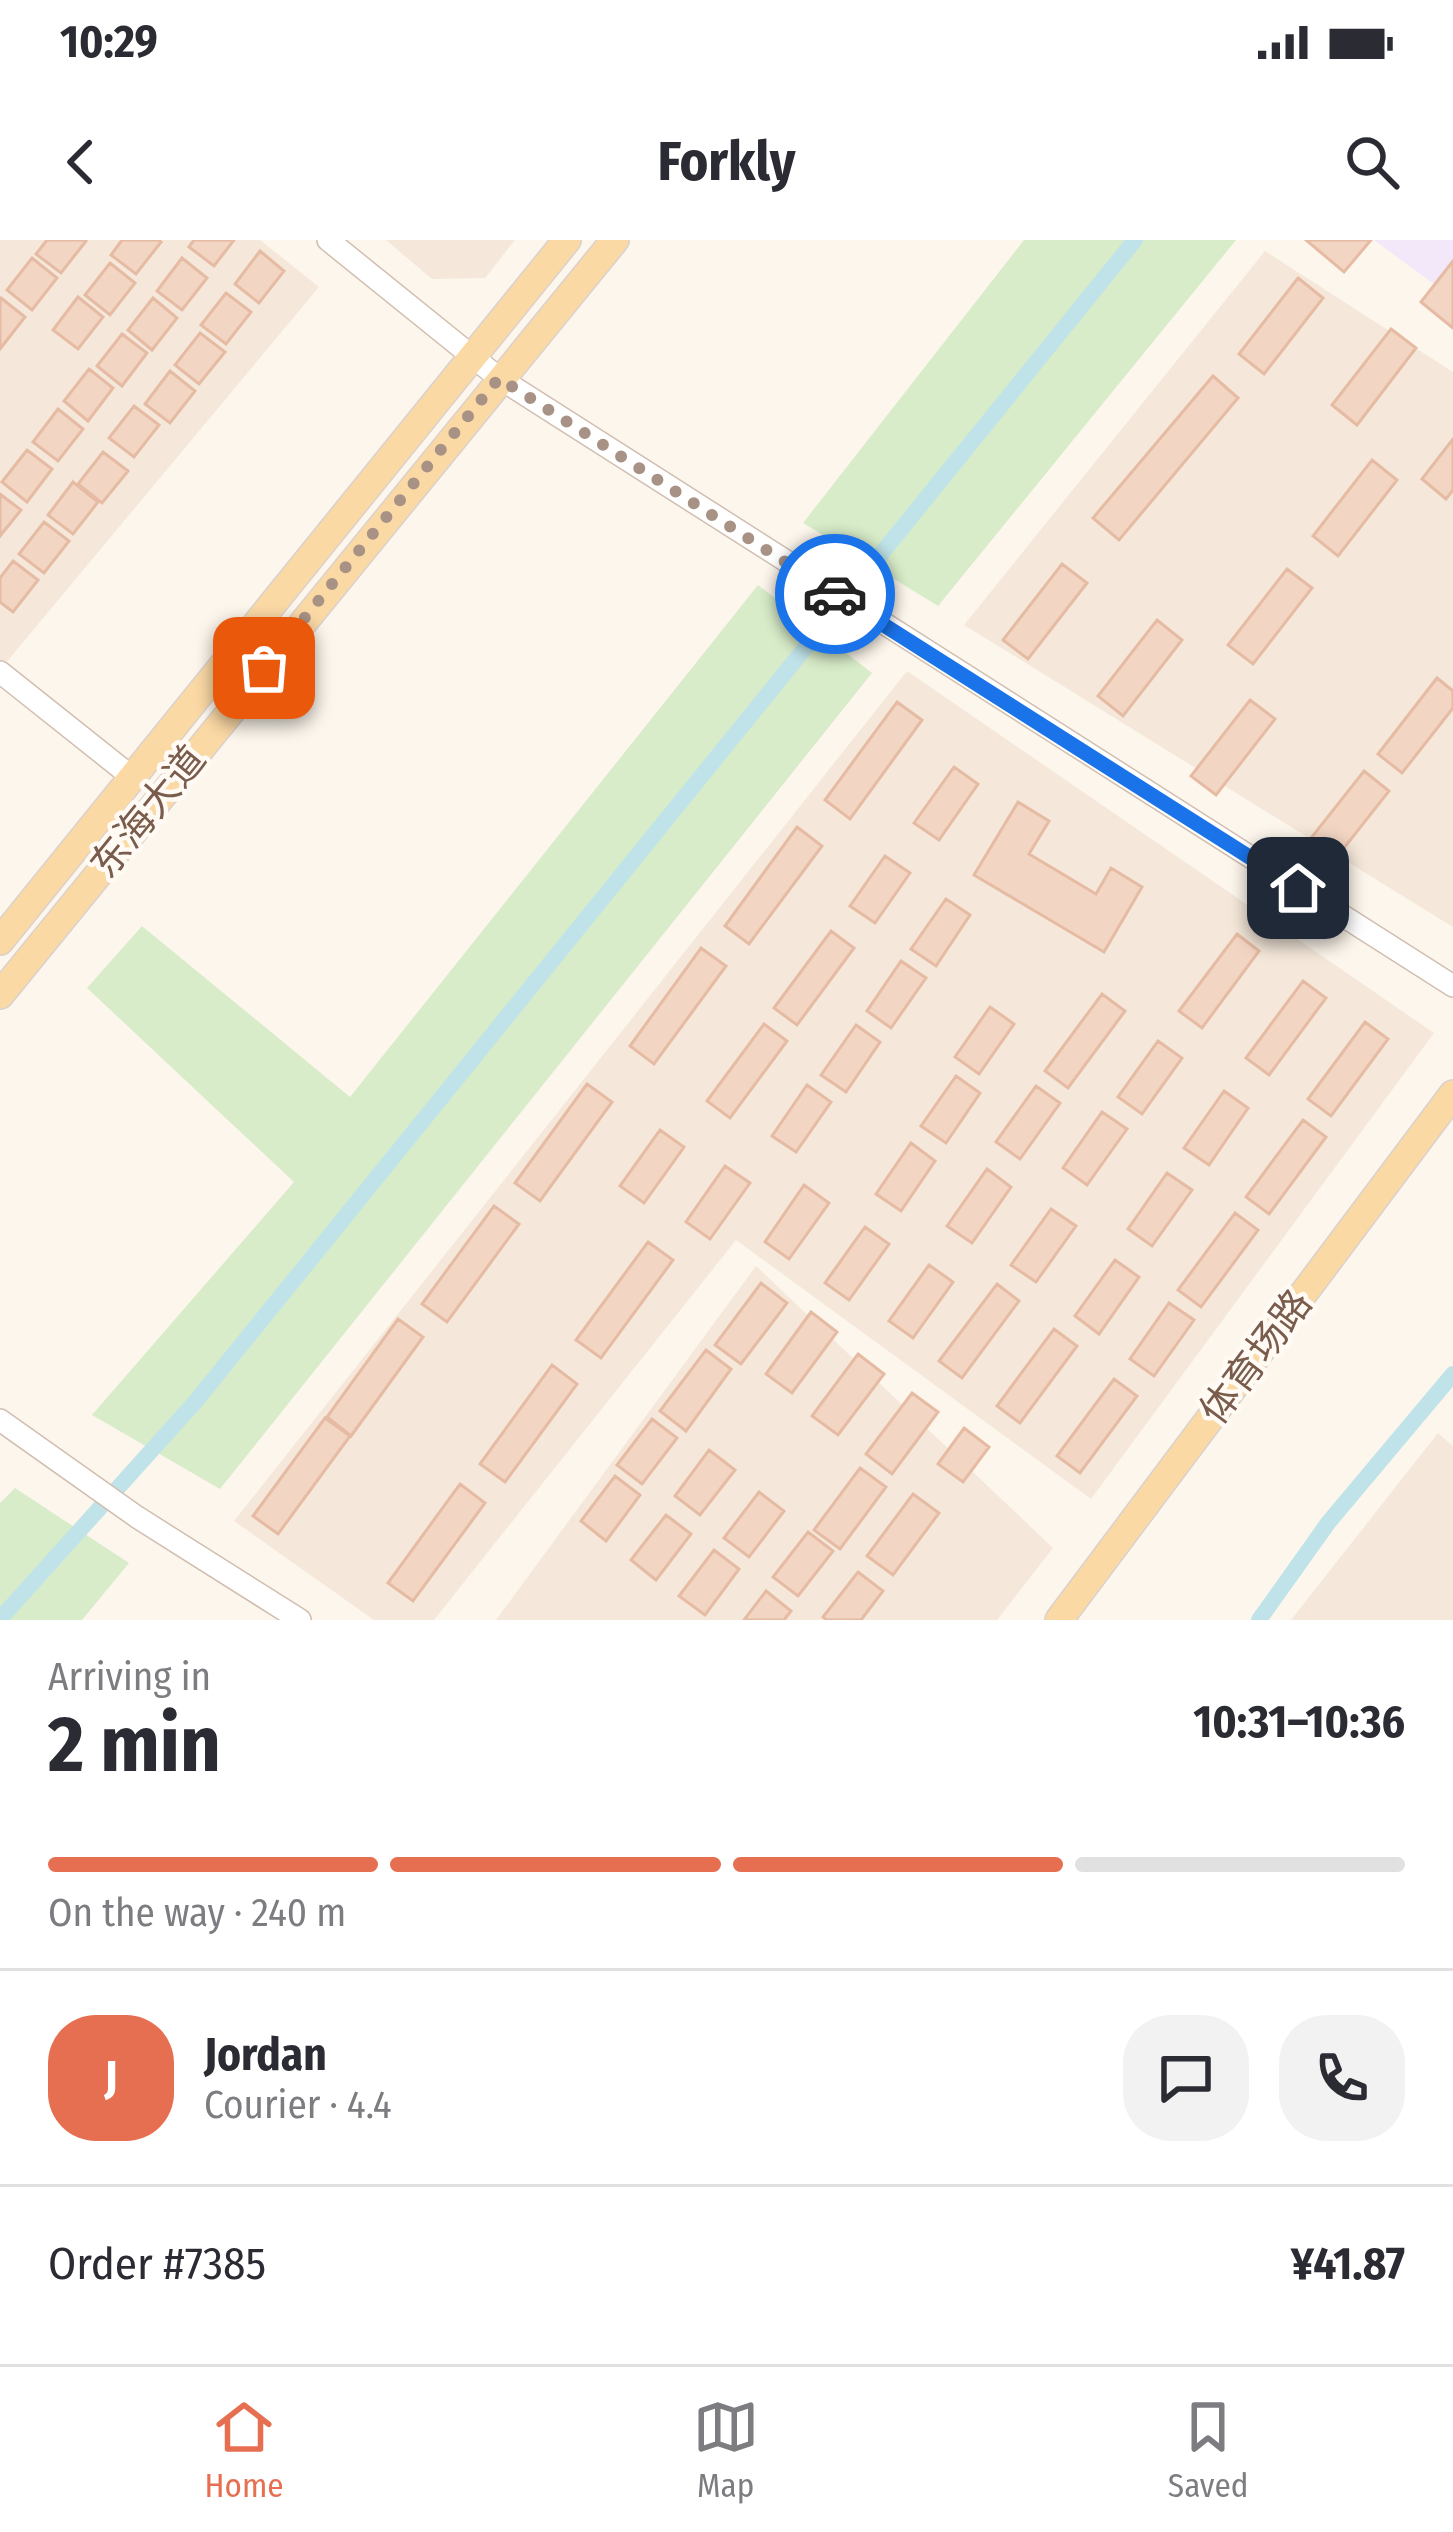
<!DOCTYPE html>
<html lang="en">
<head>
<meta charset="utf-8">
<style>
	:root { --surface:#fff; --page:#f2f2f3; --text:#2b2b33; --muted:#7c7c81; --line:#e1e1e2; --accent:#e76f51 }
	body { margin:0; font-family:"Fira Sans Condensed","Noto Sans SC",sans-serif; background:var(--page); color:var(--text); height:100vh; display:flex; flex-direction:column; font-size:45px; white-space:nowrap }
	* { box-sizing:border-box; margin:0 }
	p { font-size:39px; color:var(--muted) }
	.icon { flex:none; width:66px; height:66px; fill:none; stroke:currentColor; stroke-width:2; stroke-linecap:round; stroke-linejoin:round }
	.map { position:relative; height:1380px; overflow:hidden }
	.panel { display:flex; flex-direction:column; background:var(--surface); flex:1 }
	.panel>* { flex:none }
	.pin { position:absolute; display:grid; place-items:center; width:102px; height:102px; color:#fff; margin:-51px; border-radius:24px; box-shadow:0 6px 18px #0006 }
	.courier { position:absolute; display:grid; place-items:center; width:120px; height:120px; margin:-60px; border:9px solid #1a73e8; border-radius:50%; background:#fff; color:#222; box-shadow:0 3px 15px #0007 }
	.head em { font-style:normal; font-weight:700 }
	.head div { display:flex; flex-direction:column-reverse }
	.head { display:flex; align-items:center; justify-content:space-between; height:204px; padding:0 48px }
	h1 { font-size:78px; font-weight:700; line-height:90px }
	.bar { display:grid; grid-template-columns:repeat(4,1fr); gap:18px 12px; align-content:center; height:144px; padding:0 48px }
	.bar i { height:15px; border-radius:9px; background:var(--line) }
	.bar .on { background:var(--accent) }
	.bar p { grid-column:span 4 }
	.line { display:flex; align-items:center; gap:30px; padding:0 48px; border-top:3px solid var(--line) }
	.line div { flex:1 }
	.round { display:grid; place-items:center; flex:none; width:126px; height:126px; border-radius:48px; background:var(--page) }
	.status { display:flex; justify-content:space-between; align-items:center; height:84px; padding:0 60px; background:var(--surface); direction:ltr }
	.status svg { height:33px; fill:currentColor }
	header { display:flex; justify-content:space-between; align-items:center; height:156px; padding:0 48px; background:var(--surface); font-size:54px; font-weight:700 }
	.menu { display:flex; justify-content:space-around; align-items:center; height:168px; border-top:3px solid var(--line); background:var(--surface); font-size:33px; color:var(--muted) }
	.menu a { display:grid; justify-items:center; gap:6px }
	.menu .on { color:var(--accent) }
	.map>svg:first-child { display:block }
	.residential { fill:#f5e8da }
	.education { fill:#f3e8fa }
	.green { fill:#d8ecc9 }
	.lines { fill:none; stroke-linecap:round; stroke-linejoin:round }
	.canal { stroke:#bfe3e8; stroke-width:16 }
	.building { fill:#f3d5c3; stroke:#e6bba3; stroke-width:3 }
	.minor-casing { stroke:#d1beb0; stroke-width:24 }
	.major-casing { stroke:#dad1cd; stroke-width:30 }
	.minor { stroke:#fff; stroke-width:21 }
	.major { stroke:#fbd9a5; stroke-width:27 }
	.done { stroke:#a89285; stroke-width:12; stroke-dasharray:0 21.6 }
	.route { stroke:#1a73e8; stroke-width:15 }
	.labels { text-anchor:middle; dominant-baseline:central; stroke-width:9; stroke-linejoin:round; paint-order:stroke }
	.street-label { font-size:39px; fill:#7a5c4d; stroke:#fffaf3 }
</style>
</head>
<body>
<div class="status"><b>10:29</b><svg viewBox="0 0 49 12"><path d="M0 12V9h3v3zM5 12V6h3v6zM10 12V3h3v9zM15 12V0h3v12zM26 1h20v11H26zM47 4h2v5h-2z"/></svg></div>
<header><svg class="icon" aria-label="back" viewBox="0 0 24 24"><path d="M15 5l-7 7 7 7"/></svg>Forkly<svg class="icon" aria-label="search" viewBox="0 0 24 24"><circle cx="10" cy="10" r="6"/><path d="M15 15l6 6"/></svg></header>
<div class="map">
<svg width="1453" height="1380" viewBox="0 0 1453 1380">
	<rect width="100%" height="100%" fill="#fdf6ec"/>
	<path class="residential" d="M0 0H260L319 47 0 430Z
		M386 0H515L485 38 432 39Z
		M1265 11 1453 132V687L964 385Z
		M907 431 1434 793 1091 1259 736 1000 434 1380H374L234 1281Z
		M756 1026 1053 1308 997 1380H496Z
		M1438 1193 1453 1206V1380H1291Z"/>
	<path class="education" d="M1374 0H1453V58Z"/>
	<path class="green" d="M1024 0H1236L938 366 803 283Z
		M758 345 872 433 220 1249 92 1175 294 942 87 748 142 686 350 857Z
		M15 1248 129 1323 82 1380H0V1263Z"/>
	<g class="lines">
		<path class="canal" d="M0 1379 196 1161 1135 0
			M1259 1380 1328 1283 1453 1134"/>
	</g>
	<path class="building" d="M47 0H85L86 1 61 33 36 14Z
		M122 0H158L161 2 136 34 111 15Z
		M194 0H234L214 26 189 7Z
		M1306 0H1371L1344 32Z
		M260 11 284 31 259 63 235 44Z
		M32 18 57 38 32 70 7 50Z
		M182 18 207 38 182 70 157 51Z
		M1453 21V88L1421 62Z
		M110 23 135 43 110 75 85 55Z
		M1298 38 1323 58 1264 134 1239 114Z
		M226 53 251 72 226 104 201 85Z
		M78 57 103 77 78 109 53 90Z
		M1 58 25 77 0 109V59Z
		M153 58 177 78 152 110 128 90Z
		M1391 89 1416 108 1357 185 1332 165Z
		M200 93 225 112 199 144 175 125Z
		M122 94 147 113 122 146 97 126Z
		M89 129 113 148 88 181 64 161Z
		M170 131 195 151 170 183 145 164Z
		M1213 136 1238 158 1119 300 1093 278Z
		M134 166 159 185 134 217 109 198Z
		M58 169 83 189 58 221 33 202Z
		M1453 199V250L1446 259 1422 239Z
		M27 210 52 229 27 262 2 242Z
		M103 212 128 231 102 263 78 244Z
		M1372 220 1397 240 1338 316 1313 296Z
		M73 242 98 262 73 294 48 275Z
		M0 254 21 270 0 296Z
		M44 282 69 301 44 333 19 314Z
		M13 321 38 340 13 372 0 362V338Z
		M1062 324 1087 343 1028 419 1003 400Z
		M1287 329 1312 348 1253 424 1228 405Z
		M1157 380 1182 400 1123 476 1098 456Z
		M1437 438 1453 451V468L1402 533 1378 514Z
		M1250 460 1275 479 1216 555 1191 536Z
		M897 462 922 480 850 579 825 560Z
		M954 527 978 544 939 600 914 583Z
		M1364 531 1389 551 1329 627 1304 607Z
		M1018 562 1049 581 1029 614 1096 654 1111 628 1142 647 1104 712 974 635Z
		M797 587 822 606 749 704 725 686Z
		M885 616 910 633 875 683 850 666Z
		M946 659 970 675 936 726 911 709Z
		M831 691 854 708 797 785 774 768Z
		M1237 694 1259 711 1202 788 1179 771Z
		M701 708 726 726 654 824 630 806Z
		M901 721 926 738 891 788 867 771Z
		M1303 741 1326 758 1269 835 1246 818Z
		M1102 754 1125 771 1068 848 1045 831Z
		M990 767 1014 784 979 834 955 817Z
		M1365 782 1388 799 1331 876 1308 859Z
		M764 784 787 801 730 878 707 861Z
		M856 785 880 802 846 852 821 835Z
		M1158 801 1182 818 1142 874 1118 857Z
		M956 836 980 853 946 903 921 886Z
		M587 844 612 862 540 961 515 943Z
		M807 845 831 862 796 912 772 896Z
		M1036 846 1060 863 1020 919 996 902Z
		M1224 851 1248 868 1209 925 1184 908Z
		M1102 872 1127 889 1087 945 1063 928Z
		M1303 880 1326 897 1269 974 1246 957Z
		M660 890 684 907 644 963 620 946Z
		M911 903 935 921 901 971 876 954Z
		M725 926 750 943 710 999 686 982Z
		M987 929 1011 947 972 1003 947 986Z
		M1167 933 1192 950 1152 1006 1128 989Z
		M804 945 829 963 789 1019 765 1002Z
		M494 966 519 984 447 1082 422 1064Z
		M1051 969 1076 986 1036 1042 1011 1025Z
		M1235 973 1258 990 1201 1067 1178 1050Z
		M865 987 889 1004 849 1060 825 1043Z
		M648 1002 673 1020 601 1118 576 1100Z
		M1115 1020 1139 1037 1099 1094 1075 1076Z
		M929 1025 953 1042 913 1098 889 1081Z
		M761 1043 787 1063 741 1124 715 1105Z
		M997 1044 1019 1061 962 1138 939 1121Z
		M1169 1063 1194 1080 1154 1136 1130 1119Z
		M811 1072 837 1092 792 1153 766 1134Z
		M398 1079 423 1097 351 1196 327 1177Z
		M1054 1089 1077 1106 1020 1183 997 1166Z
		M706 1110 731 1129 686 1191 660 1171Z
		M858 1114 884 1134 838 1195 812 1176Z
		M552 1125 577 1144 505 1242 480 1224Z
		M1114 1139 1137 1156 1080 1233 1057 1216Z
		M912 1153 938 1172 892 1234 866 1214Z
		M325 1178 350 1196 278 1294 253 1276Z
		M652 1179 677 1198 642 1244 617 1225Z
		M964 1188 989 1207 963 1242 938 1224Z
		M709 1210 735 1230 700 1275 675 1256Z
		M860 1228 886 1247 840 1309 814 1290Z
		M615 1236 640 1255 606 1301 581 1281Z
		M460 1244 485 1263 413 1361 388 1343Z
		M759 1252 784 1271 749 1317 724 1298Z
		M913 1254 939 1273 893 1335 867 1316Z
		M666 1275 691 1294 656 1340 631 1320Z
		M808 1292 833 1311 798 1356 773 1337Z
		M714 1310 739 1329 705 1375 679 1356Z
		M858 1332 883 1351 861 1380H827L823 1377Z
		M766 1351 791 1371 784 1380H744Z"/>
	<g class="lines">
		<g class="minor-casing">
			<path id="minor" d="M328 0 499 138 1453 746
				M0 432 132 537
				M0 1180 137 1277 300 1380"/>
		</g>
		<g class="major-casing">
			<path id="major" d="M0 701 567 0
				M0 755 615 0
				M1059 1380 1453 854"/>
		</g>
		<use href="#minor" class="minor"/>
		<use href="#major" class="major"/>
	</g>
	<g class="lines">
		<path class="done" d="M264 428 499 138 835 354"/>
		<path class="route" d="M835 354 1298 648"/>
	</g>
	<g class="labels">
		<g class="street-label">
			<text transform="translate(148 572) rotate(-51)">东海大道</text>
			<text transform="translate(1256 1117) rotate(-53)">体育场路</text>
		</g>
	</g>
</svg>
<div class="pin" style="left:264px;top:428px;background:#ea580c"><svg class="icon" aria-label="bag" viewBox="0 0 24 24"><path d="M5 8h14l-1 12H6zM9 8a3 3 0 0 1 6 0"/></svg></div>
<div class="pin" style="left:1298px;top:648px;background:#1f2937"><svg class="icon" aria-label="home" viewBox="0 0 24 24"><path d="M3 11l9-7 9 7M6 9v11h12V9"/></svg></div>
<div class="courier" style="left:835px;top:354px"><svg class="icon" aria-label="car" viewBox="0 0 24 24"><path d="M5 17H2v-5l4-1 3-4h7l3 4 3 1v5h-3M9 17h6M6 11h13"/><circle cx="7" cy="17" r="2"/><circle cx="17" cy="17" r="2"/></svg></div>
</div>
<section class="panel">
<div class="head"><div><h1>2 min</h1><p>Arriving in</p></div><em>10:31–10:36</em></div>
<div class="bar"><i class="on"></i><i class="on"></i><i class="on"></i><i></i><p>On the way · 240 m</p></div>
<div class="line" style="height:216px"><b class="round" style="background:var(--accent);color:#fff">J</b><div><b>Jordan</b><p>Courier · 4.4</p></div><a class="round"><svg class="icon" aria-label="chat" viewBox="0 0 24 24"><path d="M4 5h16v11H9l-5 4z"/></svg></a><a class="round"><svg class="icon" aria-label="phone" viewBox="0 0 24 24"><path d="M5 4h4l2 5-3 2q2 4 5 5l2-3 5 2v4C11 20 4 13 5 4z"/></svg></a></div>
<div class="line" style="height:156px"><div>Order #7385</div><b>¥41.87</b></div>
</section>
<nav class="menu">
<a class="on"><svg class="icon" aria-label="home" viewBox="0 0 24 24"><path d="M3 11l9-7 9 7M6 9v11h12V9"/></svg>Home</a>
<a><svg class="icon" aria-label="map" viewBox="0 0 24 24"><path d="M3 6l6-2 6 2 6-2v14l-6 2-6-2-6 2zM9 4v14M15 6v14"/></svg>Map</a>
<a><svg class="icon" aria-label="saved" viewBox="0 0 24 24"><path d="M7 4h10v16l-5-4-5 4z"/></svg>Saved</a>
</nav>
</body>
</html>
